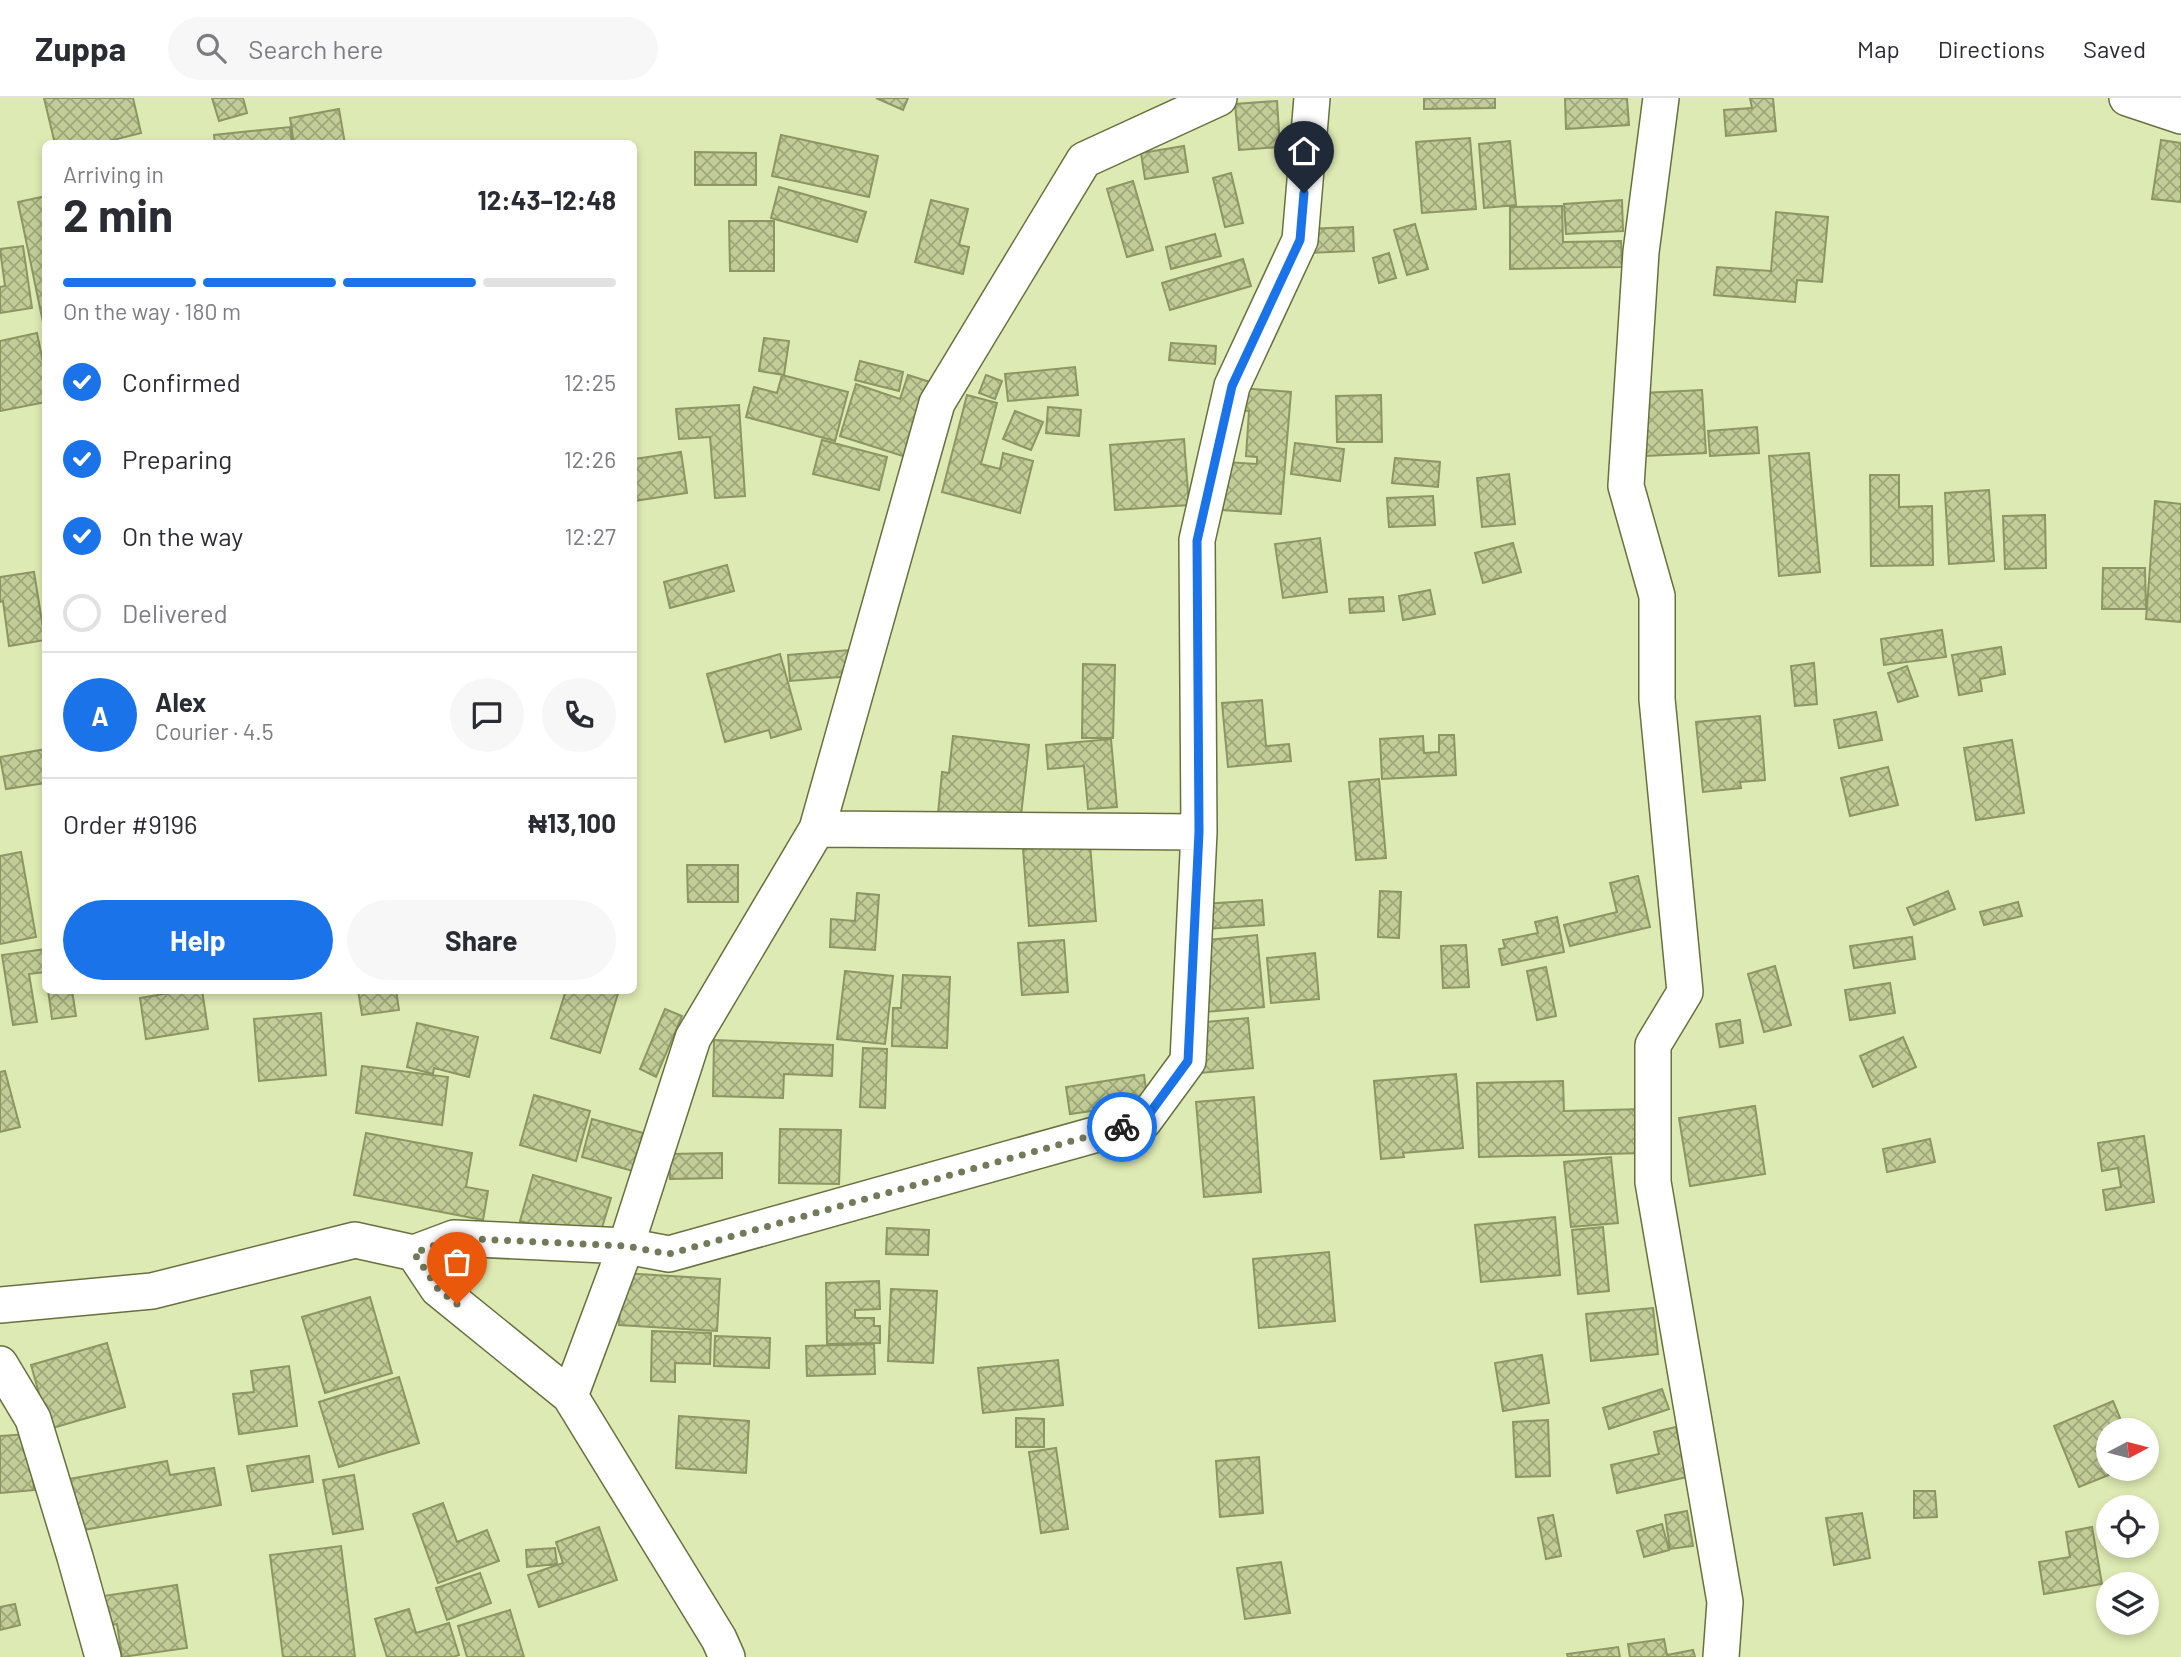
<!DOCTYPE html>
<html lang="en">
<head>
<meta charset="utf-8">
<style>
	:root { --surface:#fff; --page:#f7f7f7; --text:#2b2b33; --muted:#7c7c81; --line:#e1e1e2; --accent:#1a73e8 }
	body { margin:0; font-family:Barlow,sans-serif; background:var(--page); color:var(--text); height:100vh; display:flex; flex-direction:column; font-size:26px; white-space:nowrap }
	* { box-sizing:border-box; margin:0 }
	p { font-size:23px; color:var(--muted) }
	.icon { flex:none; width:38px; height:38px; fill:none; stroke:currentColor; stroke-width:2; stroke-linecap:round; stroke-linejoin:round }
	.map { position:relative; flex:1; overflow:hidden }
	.sheet { position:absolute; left:42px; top:42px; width:595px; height:854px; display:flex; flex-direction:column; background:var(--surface); border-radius:10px; box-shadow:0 4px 10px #0003 }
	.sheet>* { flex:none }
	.needle { width:46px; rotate:83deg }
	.controls { position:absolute; left:2096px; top:1320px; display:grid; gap:14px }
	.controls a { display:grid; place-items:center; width:63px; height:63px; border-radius:50%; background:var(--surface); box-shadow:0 4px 10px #0003; font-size:35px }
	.pin { position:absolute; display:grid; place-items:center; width:60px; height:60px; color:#fff; margin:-72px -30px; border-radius:50% 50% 50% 0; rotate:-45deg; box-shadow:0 0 7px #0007 }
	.pin .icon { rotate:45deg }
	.courier { position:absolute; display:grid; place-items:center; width:70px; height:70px; margin:-35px; border:5px solid #1a73e8; border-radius:50%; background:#fff; color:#222; box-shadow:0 2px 9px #0007 }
	.overview em { font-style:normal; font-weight:700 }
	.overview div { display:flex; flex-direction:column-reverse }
	.overview { display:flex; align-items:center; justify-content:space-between; height:119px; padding:0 21px }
	h1 { font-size:46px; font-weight:700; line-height:52px }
	.bar { display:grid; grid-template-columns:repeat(4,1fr); gap:10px 7px; align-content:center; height:84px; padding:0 21px }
	.bar i { height:9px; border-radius:5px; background:var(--line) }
	.bar .on { background:var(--accent) }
	.bar p { grid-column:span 4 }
	.line { display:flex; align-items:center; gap:18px; padding:0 21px; border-top:2px solid var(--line) }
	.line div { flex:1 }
	.round { display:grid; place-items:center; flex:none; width:74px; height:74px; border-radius:37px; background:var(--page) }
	ol { padding:0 21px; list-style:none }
	li { display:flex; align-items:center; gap:21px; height:77px }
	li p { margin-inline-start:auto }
	li .icon { padding:7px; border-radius:50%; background:var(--accent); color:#fff; stroke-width:4 }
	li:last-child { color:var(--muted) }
	li i { width:38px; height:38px; border:4px solid var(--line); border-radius:50% }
	.primary-button { display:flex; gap:14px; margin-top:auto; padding:14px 21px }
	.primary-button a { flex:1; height:80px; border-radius:42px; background:var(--accent); color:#fff; font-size:28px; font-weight:700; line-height:80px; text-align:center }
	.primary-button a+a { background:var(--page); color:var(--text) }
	header { display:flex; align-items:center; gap:42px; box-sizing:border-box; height:98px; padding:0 35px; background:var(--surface); border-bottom:2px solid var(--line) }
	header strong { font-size:33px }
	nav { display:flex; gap:38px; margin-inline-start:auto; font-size:24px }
	.search { width:490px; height:63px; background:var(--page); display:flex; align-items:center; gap:18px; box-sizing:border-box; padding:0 24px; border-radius:38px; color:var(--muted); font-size:26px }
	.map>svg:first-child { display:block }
	.building { fill:url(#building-cross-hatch); stroke:#8b9662; stroke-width:2 }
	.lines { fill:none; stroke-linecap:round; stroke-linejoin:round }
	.minor-casing { stroke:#67713f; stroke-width:38 }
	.minor { stroke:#fff; stroke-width:35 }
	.done { stroke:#737a59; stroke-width:7; stroke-dasharray:0 12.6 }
	.route { stroke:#1a73e8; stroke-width:9 }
</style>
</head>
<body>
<header>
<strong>Zuppa</strong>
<div class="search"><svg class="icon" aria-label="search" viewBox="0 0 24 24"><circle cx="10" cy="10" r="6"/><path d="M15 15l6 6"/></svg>Search here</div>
<nav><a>Map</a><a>Directions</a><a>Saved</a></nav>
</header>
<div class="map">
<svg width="2181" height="1559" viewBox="0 0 2181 1559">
	<defs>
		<pattern id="building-cross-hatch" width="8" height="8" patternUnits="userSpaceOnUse" patternTransform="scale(1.75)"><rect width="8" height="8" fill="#c1cc96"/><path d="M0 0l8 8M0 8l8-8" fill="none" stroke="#9ea77a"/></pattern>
	</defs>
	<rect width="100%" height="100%" fill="#deeab3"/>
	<path class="building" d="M44 0H133L141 35 97 46H55Z
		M212 0H243L247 15 219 23Z
		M876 0H908L903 12Z
		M1424 0H1495V10L1424 11Z
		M1565 0H1627L1629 27 1566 31Z
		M1750 0H1773L1776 33 1726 38 1724 12 1752 10Z
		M1277 3 1280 49 1239 52 1235 6Z
		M339 11 345 46H294L290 20Z
		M290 29 292 46H215L214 37Z
		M781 37 878 58 869 99 772 78Z
		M1470 40 1476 111 1422 115 1416 44Z
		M2161 42 2181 45V104L2152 101Z
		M1510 43 1516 107 1484 110 1479 46Z
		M1184 48 1188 74 1145 81 1141 55Z
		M695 54 756 55V87H695Z
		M1231 75 1243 125 1225 129 1213 80Z
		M1133 83 1153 152 1127 159 1107 91Z
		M779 89 866 114 857 144 771 120Z
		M46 98V234H45L18 104Z
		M931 102 968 111 959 147 969 149 963 176 915 164Z
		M1622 102 1623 133 1566 136 1564 106Z
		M1562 108 1563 144 1621 143 1622 169 1510 171V109Z
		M1776 114 1828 119 1822 184 1797 182 1795 204 1714 197 1717 169 1771 173Z
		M729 123H774V173H730Z
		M1415 126 1428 171 1407 177 1394 132Z
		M1353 129 1354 153 1308 155 1306 131Z
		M1215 136 1221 158 1171 171 1166 149Z
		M23 148 32 210 0 215V189L5 188 0 151Z
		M1389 155 1396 180 1379 185 1373 160Z
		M1243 161 1251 188 1170 212 1162 185Z
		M37 235 46 279V304L0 313V243Z
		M764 240 789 243 784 277 759 273Z
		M1171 245 1216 248 1215 266 1169 262Z
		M860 263 903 274 899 293 855 282Z
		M1075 269 1078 297 1008 303 1005 276Z
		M782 277 848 294 835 343 746 319 754 289 777 295Z
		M908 277 930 284 906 359 840 338 856 286 900 301Z
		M986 277 1002 283 995 301 979 295Z
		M1240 290 1291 294 1281 416 1222 412 1226 364 1257 366V359L1246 358 1249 313 1239 312Z
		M1702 292 1706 355 1646 358 1642 295Z
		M967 297 997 305 981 366 1000 371 1003 355 1033 363 1020 415 942 394Z
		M1381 297 1382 344H1337L1336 298Z
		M739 307 745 398 715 400 710 339 679 341 676 311Z
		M1048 309 1081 312 1079 338 1046 335Z
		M1015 313 1043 324 1031 352 1003 341Z
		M1757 329 1759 355 1710 358 1708 333Z
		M1184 341 1189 407 1115 412 1110 347Z
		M822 342 887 359 879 392 813 376Z
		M1295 345 1344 351 1340 383 1291 376Z
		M681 354 687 395 634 403V361Z
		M1809 355 1820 474 1779 478 1769 358Z
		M1395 360 1440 364 1438 389 1392 385Z
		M1509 376 1515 426 1482 429 1477 380Z
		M1870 377H1899V409L1932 408 1933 467 1871 468Z
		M1989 392 1994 463 1949 466 1945 395Z
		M1433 398 1435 427 1389 429 1387 400Z
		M2155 403 2181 406V524L2146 521Z
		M2045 417 2046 470 2005 471 2003 418Z
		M1320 440 1327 494 1283 500 1275 446Z
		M1513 445 1521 474 1483 485 1475 455Z
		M727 467 734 493 670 510 664 484Z
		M2103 470H2145L2146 511H2102Z
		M34 474 45 542 9 548 3 503 0 504V479Z
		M1430 492 1435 516 1403 522 1399 498Z
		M1383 499 1384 513 1350 515 1349 501Z
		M1942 532 1946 559 1884 567 1881 541Z
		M2001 549 2005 576 1980 581 1982 593 1959 597 1952 557Z
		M850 552 853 578 790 583 788 557Z
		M780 556 801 631 771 640 769 632 725 644 707 576Z
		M1814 565 1817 606 1795 608 1791 568Z
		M1083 566 1115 567 1113 640H1082Z
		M1907 568 1918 598 1898 604 1888 575Z
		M1262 602 1266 648 1289 646 1291 663 1228 669 1222 605Z
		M1876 614 1882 642 1839 650 1834 622Z
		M1760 618 1765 682 1740 684 1741 690 1703 694 1696 624Z
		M1439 637H1454L1456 677 1382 681 1380 641 1423 638 1424 655 1439 654Z
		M953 638 1029 647 1020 726 938 716 942 674 949 675Z
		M1111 641 1117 709 1088 711 1084 668 1048 671 1046 647Z
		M2012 642 2024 715 1976 722 1964 650Z
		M46 651V685L6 691 0 659Z
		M1888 669 1898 707 1850 718 1841 680Z
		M1379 681 1386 760 1356 762 1349 684Z
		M1090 745 1096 823 1029 828 1023 751Z
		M21 754 36 839 0 846V758Z
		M687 767H738V804H688Z
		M1638 778 1650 829 1570 848 1564 827 1617 814 1610 785Z
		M1380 793 1401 794 1399 840 1378 839Z
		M1948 793 1955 811 1914 827 1907 810Z
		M857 795 879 797 875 852 830 849 831 821 855 823Z
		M1262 802 1264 827 1206 831 1204 806Z
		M2018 804 2022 818 1984 827 1980 814Z
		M1557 819 1564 854 1502 867 1499 851 1505 850 1503 842 1538 835 1535 824Z
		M1257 837 1264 909 1205 914 1198 843Z
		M1912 839 1915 861 1854 870 1850 848Z
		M1064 842 1068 894 1022 897 1018 845Z
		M1466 847 1469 889 1443 890 1441 848Z
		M46 851V877L45 874 29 876 37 924 13 927 2 857Z
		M1315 855 1319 901 1271 905 1267 860Z
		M1775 868 1791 927 1764 934 1748 876Z
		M1546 869 1556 918 1537 922 1527 873Z
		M845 873 893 878 885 946 837 941Z
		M903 877 950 879 947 950 892 948 893 910H901Z
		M1890 885 1895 915 1850 922 1845 892Z
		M48 892H72L76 918 52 921Z
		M186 892H202L208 931 146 941 140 900Z
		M358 892H396L399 912 362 917Z
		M566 892H619L600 955 551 940Z
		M665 911 682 918 656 979 640 971Z
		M321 915 326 977 259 983 254 921Z
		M1248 920 1253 970 1200 975 1196 925Z
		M1740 922 1743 945 1720 949 1716 926Z
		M417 925 478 939 469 979 434 970 433 976 407 969Z
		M1903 939 1916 969 1873 989 1860 958Z
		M714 942 833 947 832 978 784 976 783 1000 713 998Z
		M863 950 887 951 885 1010 860 1009Z
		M362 968 448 979 442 1027 356 1015Z
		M5 973 20 1029 0 1034V974Z
		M1456 976 1463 1050 1403 1055 1404 1059 1381 1061 1374 983Z
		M1144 977 1148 1005 1070 1016 1066 989Z
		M1563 983 1564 1013 1644 1011 1645 1055 1479 1059 1477 985Z
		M534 997 590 1013 576 1063 520 1047Z
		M1254 999 1261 1094 1204 1099 1196 1004Z
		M1755 1008 1765 1076 1690 1088 1679 1020Z
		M592 1021 643 1035 633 1073 582 1059Z
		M780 1031 841 1032 839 1086 779 1085Z
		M366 1035 472 1055 466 1089 488 1093 483 1122 354 1097Z
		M2144 1038 2154 1104 2106 1112 2103 1092 2121 1089 2118 1070 2102 1073 2098 1045Z
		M1930 1041 1935 1064 1887 1074 1883 1051Z
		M722 1055V1080L670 1081 669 1056Z
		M1611 1059 1618 1125 1571 1129 1564 1064Z
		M533 1077 611 1100 597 1146 520 1123Z
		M1555 1119 1560 1177 1481 1184 1475 1127Z
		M1603 1129 1609 1193 1578 1196 1572 1132Z
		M887 1130 929 1132 928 1157 886 1156Z
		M1329 1154 1335 1223 1259 1230 1253 1161Z
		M622 1175 720 1181 717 1233 619 1227Z
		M879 1183 880 1211 855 1212V1220H874V1228H880V1245L827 1246 826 1185Z
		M891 1191 937 1193 933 1265 888 1263Z
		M370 1199 392 1275 325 1295 302 1219Z
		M1653 1210 1658 1256 1591 1263 1586 1216Z
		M652 1233 711 1235 710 1266 675 1265V1284L651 1283Z
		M715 1238 770 1240 769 1270 714 1268Z
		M107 1245 125 1309 49 1331 31 1267Z
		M874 1246 875 1276 807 1278 806 1248Z
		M1542 1257 1549 1305 1503 1313 1495 1265Z
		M1058 1262 1063 1307 983 1315 978 1270Z
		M289 1268 297 1328 239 1336 233 1296 254 1294 251 1273Z
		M399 1279 419 1345 339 1369 319 1304Z
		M1662 1291 1669 1311 1609 1331 1603 1310Z
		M2113 1303 2125 1332H2109V1370H2126L2079 1389 2054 1328Z
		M679 1318 749 1323 746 1375 676 1370Z
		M1016 1320 1044 1321V1349H1016Z
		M1548 1322 1550 1378 1516 1379 1513 1324Z
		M1676 1329 1687 1379 1617 1395 1611 1367 1659 1356 1654 1334Z
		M29 1336 34 1392 0 1395V1338Z
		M1056 1350 1068 1431 1041 1435 1029 1354Z
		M309 1358 313 1384 252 1393 247 1368Z
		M1259 1359 1263 1415 1220 1419 1216 1363Z
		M167 1363 170 1377 214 1370 221 1407 78 1433 69 1381Z
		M354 1377 363 1431 333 1436 323 1382Z
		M1914 1393H1935L1937 1419 1914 1420Z
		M443 1405 457 1444 487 1432 499 1463 438 1485 413 1416Z
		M1687 1413 1693 1448 1670 1451 1665 1417Z
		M1862 1415 1870 1460 1834 1467 1826 1420Z
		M1553 1417 1561 1458 1546 1461 1538 1420Z
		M1662 1426 1669 1452 1644 1459 1637 1433Z
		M599 1429 617 1482 539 1509 528 1477 563 1465 556 1444Z
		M2092 1429 2102 1486 2044 1496 2039 1464 2070 1459 2066 1434Z
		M341 1448 355 1559H283L270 1457Z
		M555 1450 557 1466 527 1469 526 1452Z
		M1281 1464 1290 1515 1245 1521 1237 1470Z
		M480 1475 491 1505 447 1522 436 1490Z
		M177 1487 187 1550 122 1559 117 1526 101 1529 97 1499Z
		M15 1506 20 1527 0 1532V1509Z
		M409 1511 416 1535 449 1525 459 1557 453 1559H387L375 1521Z
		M510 1512 524 1559H467L458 1528Z
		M1664 1541 1667 1557 1693 1552 1695 1559H1630L1628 1546Z
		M1618 1549 1620 1559H1568L1567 1556Z"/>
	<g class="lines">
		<g class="minor-casing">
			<path id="minor" d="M1661 0 1641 154 1626 388 1657 498V601L1685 894 1653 947V1084L1725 1504 1721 1559
				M2127 0 2181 18
				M817 731 1199 734
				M414 1155 438 1191 570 1298 719 1541 727 1559
				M0 1207 152 1193 355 1142 414 1155 454 1140 626 1148 669 1156 1144 1023 1188 963 1199 734 1197 442 1232 288 1300 142 1312 0
				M0 1266 33 1321 75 1459 103 1559
				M570 1298 626 1148 693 940 817 731 937 305 1084 62 1219 0"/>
		</g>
		<use href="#minor" class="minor"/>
	</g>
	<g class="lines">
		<path class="done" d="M457 1206 438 1191 414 1155 454 1140 626 1148 669 1156 1122 1029"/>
		<path class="route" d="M1122 1029 1144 1023 1188 963 1199 734 1197 443 1232 288 1300 142 1304 95"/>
	</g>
</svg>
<div class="controls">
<a><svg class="needle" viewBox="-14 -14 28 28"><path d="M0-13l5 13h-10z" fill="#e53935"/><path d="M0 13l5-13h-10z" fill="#7c7c81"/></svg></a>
<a><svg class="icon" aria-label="locate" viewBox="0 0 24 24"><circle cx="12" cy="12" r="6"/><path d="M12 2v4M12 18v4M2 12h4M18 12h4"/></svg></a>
<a><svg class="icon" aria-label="layers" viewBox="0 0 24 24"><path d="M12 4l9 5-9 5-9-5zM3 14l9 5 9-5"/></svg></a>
</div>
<div class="pin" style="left:457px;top:1206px;background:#ea580c"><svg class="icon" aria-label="bag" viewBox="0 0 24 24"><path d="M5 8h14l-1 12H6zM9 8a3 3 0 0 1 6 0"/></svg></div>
<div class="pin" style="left:1304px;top:95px;background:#1f2937"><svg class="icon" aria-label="home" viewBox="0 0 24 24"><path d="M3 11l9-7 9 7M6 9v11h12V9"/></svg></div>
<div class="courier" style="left:1122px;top:1029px"><svg class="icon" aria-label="bike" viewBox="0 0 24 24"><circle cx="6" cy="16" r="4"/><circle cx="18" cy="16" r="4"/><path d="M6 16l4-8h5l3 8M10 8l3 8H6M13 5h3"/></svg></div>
<section class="sheet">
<div class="overview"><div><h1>2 min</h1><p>Arriving in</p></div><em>12:43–12:48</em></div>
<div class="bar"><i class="on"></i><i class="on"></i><i class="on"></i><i></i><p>On the way · 180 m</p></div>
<ol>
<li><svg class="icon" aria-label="check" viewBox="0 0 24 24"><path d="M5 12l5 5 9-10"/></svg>Confirmed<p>12:25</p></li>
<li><svg class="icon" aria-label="check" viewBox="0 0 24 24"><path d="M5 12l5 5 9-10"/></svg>Preparing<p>12:26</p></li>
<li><svg class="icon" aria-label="check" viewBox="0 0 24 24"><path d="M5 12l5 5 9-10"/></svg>On the way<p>12:27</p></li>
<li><i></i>Delivered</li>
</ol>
<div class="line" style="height:126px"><b class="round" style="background:var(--accent);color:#fff">A</b><div><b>Alex</b><p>Courier · 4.5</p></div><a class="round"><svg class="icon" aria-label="chat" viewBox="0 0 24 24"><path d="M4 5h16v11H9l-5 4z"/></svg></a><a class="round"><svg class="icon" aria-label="phone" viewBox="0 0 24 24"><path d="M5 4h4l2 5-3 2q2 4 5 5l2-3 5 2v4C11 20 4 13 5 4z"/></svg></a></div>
<div class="line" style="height:91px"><div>Order #9196</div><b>₦13,100</b></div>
<div class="primary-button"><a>Help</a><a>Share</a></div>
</section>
</div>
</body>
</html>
